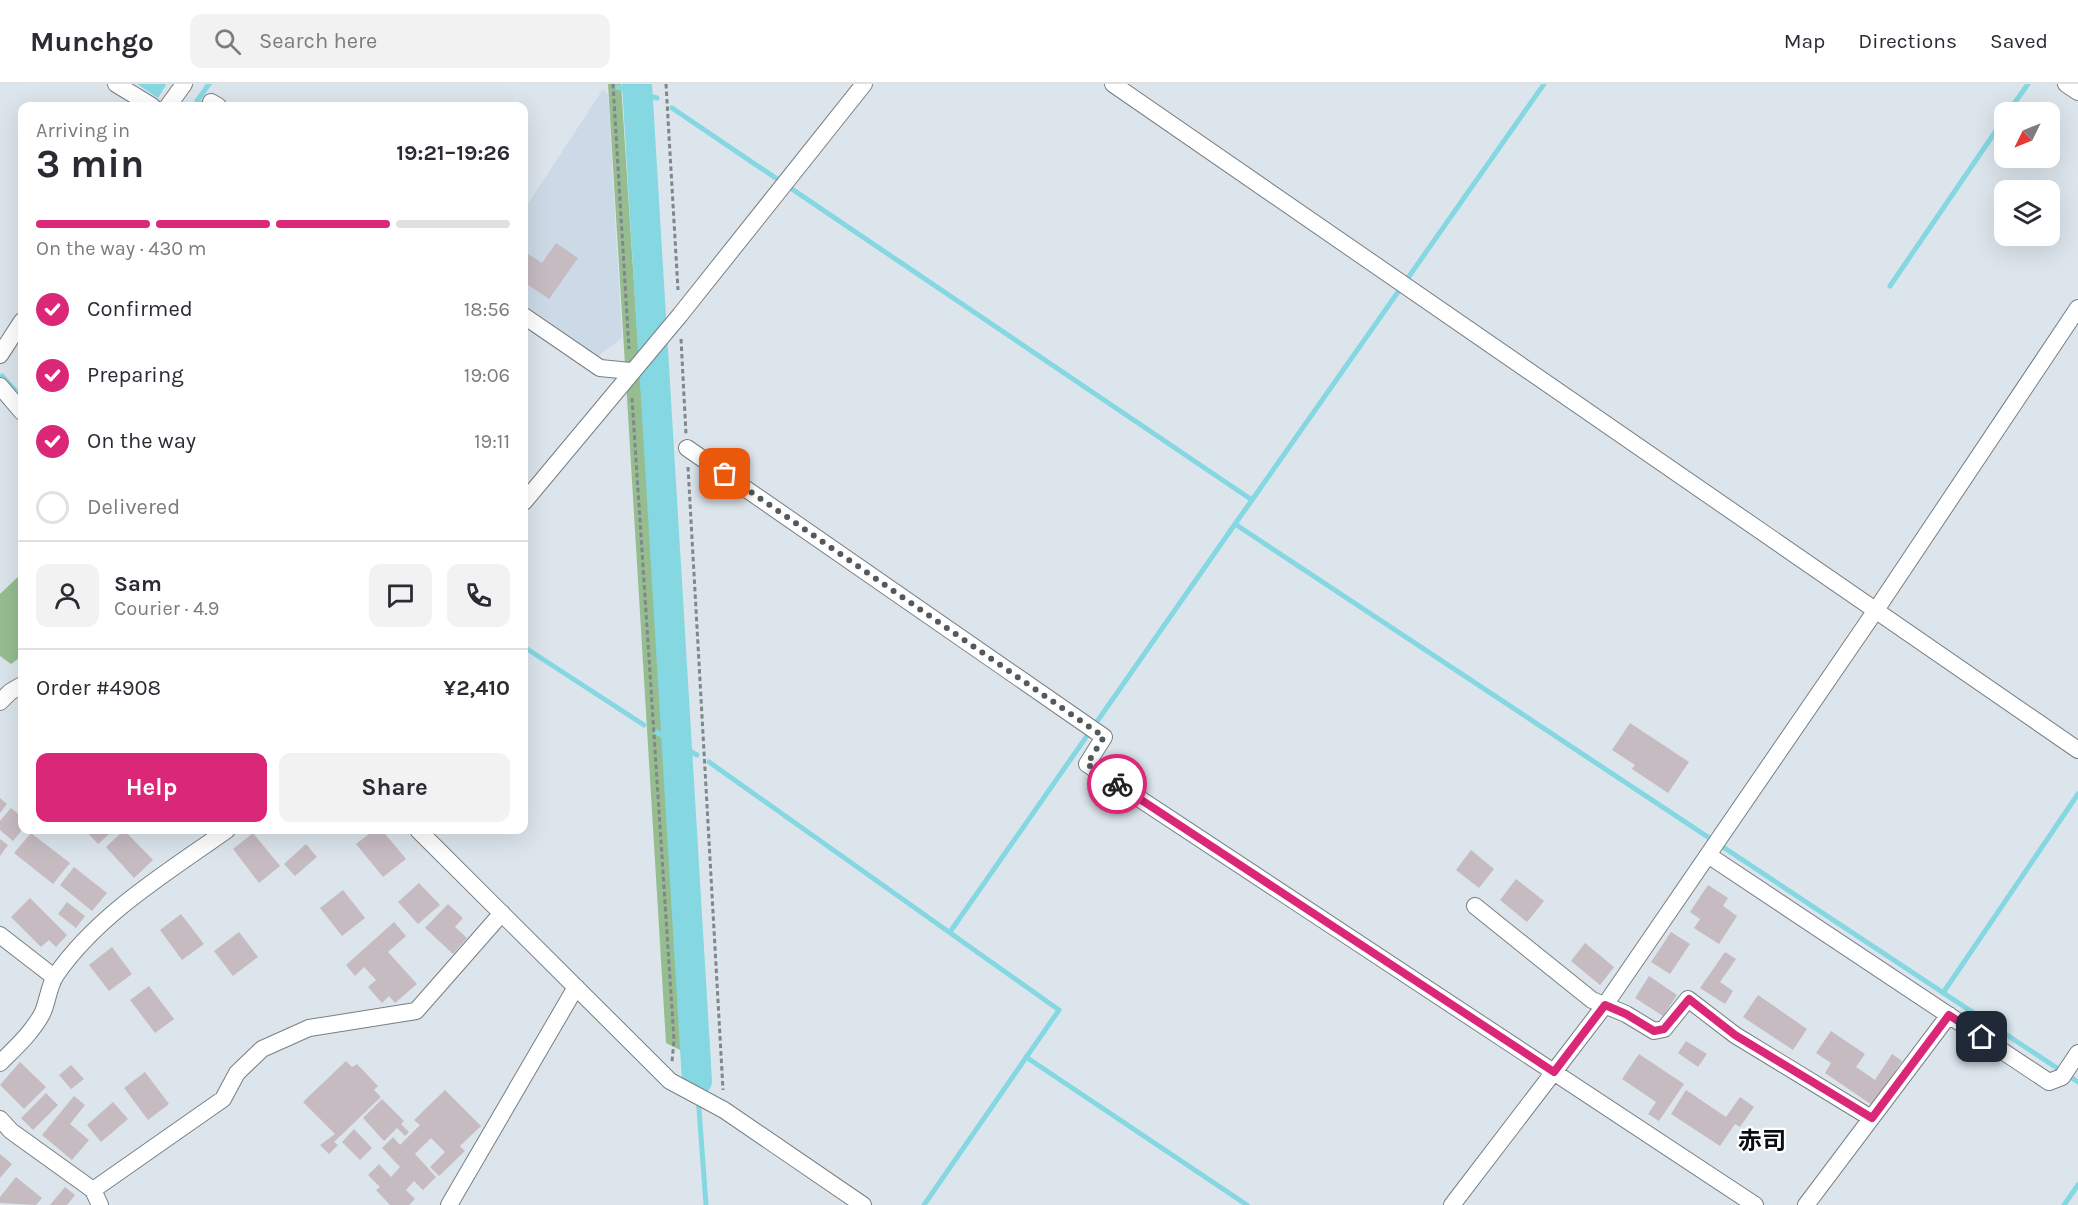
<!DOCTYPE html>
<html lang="en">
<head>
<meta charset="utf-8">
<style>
	:root { --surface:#fff; --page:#f2f2f3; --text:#2b2b33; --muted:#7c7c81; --line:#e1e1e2; --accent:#db2777 }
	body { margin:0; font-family:Karla,"Noto Sans JP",sans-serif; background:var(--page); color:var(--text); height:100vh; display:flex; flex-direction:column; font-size:22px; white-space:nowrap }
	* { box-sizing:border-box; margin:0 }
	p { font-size:20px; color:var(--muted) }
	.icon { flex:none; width:33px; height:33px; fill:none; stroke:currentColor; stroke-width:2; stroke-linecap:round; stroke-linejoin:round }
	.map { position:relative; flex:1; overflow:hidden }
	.details { position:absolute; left:18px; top:18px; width:510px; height:732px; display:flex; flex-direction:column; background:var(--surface); border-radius:12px; box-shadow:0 6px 24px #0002 }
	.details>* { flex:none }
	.needle { width:39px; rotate:227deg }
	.buttons { position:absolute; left:1994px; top:18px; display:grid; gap:12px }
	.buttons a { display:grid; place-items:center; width:66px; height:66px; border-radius:12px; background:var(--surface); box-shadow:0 6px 24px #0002; font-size:30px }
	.pin { position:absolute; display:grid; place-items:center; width:51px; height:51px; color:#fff; margin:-26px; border-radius:12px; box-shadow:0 3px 9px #0006 }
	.courier { position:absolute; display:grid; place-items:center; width:60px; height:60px; margin:-30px; border:4px solid #db2777; border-radius:50%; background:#fff; color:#222; box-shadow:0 2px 8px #0007 }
	.summary em { font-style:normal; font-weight:700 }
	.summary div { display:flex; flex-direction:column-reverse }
	.summary { display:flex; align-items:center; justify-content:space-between; height:102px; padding:0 18px }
	h1 { font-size:39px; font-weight:700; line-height:45px }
	.bar { display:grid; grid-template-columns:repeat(4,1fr); gap:9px 6px; align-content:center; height:72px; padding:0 18px }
	.bar i { height:8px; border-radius:4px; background:var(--line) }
	.bar .selected { background:var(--accent) }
	.bar p { grid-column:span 4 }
	.line { display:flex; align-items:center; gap:15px; padding:0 18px; border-top:2px solid var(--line) }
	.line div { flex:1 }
	.round { display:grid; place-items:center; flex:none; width:63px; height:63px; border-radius:12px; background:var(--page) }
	ol { padding:0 18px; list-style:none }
	li { display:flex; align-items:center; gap:18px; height:66px }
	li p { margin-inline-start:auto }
	li .icon { padding:6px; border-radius:50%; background:var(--accent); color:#fff; stroke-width:4 }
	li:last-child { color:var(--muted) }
	li i { width:33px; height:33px; border:3px solid var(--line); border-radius:50% }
	.action { display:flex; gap:12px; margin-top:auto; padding:12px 18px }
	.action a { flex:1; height:69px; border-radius:12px; background:var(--accent); color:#fff; font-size:24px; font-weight:700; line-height:69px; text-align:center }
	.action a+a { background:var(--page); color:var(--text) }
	header { display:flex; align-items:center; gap:36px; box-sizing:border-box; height:84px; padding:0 30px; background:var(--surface); border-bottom:2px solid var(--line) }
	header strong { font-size:28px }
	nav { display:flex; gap:33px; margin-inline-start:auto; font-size:21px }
	.search { width:420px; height:54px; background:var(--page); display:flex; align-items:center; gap:15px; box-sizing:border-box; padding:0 21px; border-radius:12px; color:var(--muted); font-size:22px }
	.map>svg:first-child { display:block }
	.built { fill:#cbdae6 }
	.green { fill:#96bd90 }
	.water { fill:#85d8e2 }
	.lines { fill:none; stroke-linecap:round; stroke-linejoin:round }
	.stream { stroke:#85d8e2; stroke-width:5 }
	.river { stroke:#85d8e2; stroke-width:30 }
	.building { fill:#c5bbc0 }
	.minor-casing { stroke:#777f85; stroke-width:18 }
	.path { stroke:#80868b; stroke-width:3; stroke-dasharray:4.5 3; stroke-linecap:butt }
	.minor { stroke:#fff; stroke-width:16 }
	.done { stroke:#54595d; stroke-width:6; stroke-dasharray:0 10.8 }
	.route { stroke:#db2777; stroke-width:8 }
	.labels { text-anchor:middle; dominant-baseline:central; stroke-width:4.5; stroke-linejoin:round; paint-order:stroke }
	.neighbourhood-label { font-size:24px; font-weight:bold; fill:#0b0e10; stroke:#fff }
</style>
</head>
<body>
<header>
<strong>Munchgo</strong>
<div class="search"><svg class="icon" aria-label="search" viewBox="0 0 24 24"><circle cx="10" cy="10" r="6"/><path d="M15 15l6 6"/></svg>Search here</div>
<nav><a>Map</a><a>Directions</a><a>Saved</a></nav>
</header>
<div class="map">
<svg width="2078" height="1121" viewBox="0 0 2078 1121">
	<rect width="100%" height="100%" fill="#dce5ec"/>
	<path class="built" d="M603 5 608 10 622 254 598 272 524 220V126Z"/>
	<path class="green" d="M608 0H621L684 968 666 959Z
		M22 489V572L11 580 0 572V510Z"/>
	<path class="water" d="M137 0H165L166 1 158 14Z"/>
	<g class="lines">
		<path class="stream" d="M617 3 657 14
			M205 22 197 17 209 0
			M672 24 1252 416 1235 440 2078 998
			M2008 28 2028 0
			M1890 202 2004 35
			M2 292 22 314
			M1252 416 1544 0
			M524 563 644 641
			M656 648 697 671
			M709 678 1059 926 924 1121
			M950 848 1235 440
			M1943 909 2078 710
			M1026 973 1247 1121
			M697 997 706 1121
			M2064 1121 2078 1101"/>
		<path class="river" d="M637 0 697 997"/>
	</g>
	<path class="building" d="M556 159 578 174 549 215 524 198V170L525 168 542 179Z
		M1630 639 1689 678 1668 709 1632 685 1635 681 1612 666Z
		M0 714 7 720 0 729Z
		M11 724 22 733V746L13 757 0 746V737Z
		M85 746H114L98 760Z
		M124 746 153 776 134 794 106 763Z
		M374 746H382L406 775 383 793 356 760Z
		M31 749 70 779 53 800 14 769Z
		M253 749 280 782 259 799 233 765Z
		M0 755 8 761 0 772Z
		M306 760 317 773 295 792 284 780Z
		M1471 766 1494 785 1479 804 1456 786Z
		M74 783 107 809 92 827 60 801Z
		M1516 795 1544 817 1527 838 1500 816Z
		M419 799 440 821 418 840 398 818Z
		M1708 801 1728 814 1723 822 1737 832 1719 860 1694 844 1700 835 1690 828Z
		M343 806 365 834 342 852 320 824Z
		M30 814 67 851 56 863 49 856 41 863 11 833Z
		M67 818 85 832 76 844 58 830Z
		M448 820 463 834 455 843 467 854 453 870 425 844Z
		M181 830 204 860 182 876 160 846Z
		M394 838 406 852 388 868 417 900 395 919 389 912 382 919 368 903 376 896 364 883 355 892 346 881Z
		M239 848 258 873 233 892 214 867Z
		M1671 848 1690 860 1670 890 1651 878Z
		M1585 859 1614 883 1600 901 1571 877Z
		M112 863 132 890 109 907 89 881Z
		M1725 868 1736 875 1720 898 1733 907 1725 920 1700 904Z
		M1649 892 1677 911 1663 932 1635 914Z
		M149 902 174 935 155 949 130 916Z
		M1758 911 1807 945 1793 966 1743 933Z
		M1831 947 1865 970 1856 983 1875 996 1892 970 1902 977 1872 1021 1825 989 1831 979 1816 969Z
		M1686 957 1707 970 1698 983 1678 969Z
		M1639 970 1684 1000 1659 1037 1648 1030 1656 1018 1622 995Z
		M346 977 352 983 357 980 378 1002 374 1006 381 1013 334 1058 338 1061 329 1070 320 1061 335 1050 303 1018Z
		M20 978 46 1003 24 1025 0 1001Z
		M71 981 84 995 71 1005 59 991Z
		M145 988 169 1020 148 1036 124 1004Z
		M445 1006 481 1042 460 1062 465 1067 439 1092 430 1083 445 1068 431 1054 415 1070 436 1093 423 1106 414 1097 406 1106 415 1115 409 1121H390L376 1106 380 1103 368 1091 379 1080 391 1093 400 1083 382 1064 393 1053 400 1061 420 1041 414 1036Z
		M1686 1006 1726 1033 1740 1013 1754 1023 1740 1043 1735 1040 1720 1062 1671 1030Z
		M46 1009 58 1021 33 1046 21 1034Z
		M74 1012 85 1021 70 1040 89 1056 72 1076 42 1051Z
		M382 1015 404 1037 401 1040 409 1048 405 1052 397 1044 384 1057 363 1034Z
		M113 1018 128 1035 101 1058 87 1041Z
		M354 1045 372 1064 360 1076 342 1058Z
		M0 1070 12 1080 0 1094Z
		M16 1093 42 1114 36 1121 0 1119V1113Z
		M65 1103 75 1111 67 1121H50Z"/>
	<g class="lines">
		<g class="minor-casing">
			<path id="minor" d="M116 0 152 22
				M1113 0 2078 666
				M2066 0 2078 8
				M211 18 218 22
				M168 22 184 0
				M524 232 600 284 630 287
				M0 271 22 237
				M0 302 22 328
				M687 364 1104 653 1087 680 1755 1121
				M524 418 680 231 864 0
				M0 618 10 608 22 601
				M418 746 670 997 724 1026 863 1121
				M1708 771 2049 998 2062 993 2078 969
				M1475 822 1592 916 1626 930 1654 947 1664 945 1688 915 1735 951 1871 1034
				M0 851 54 893
				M0 979C15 964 31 950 42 930 48 918 48 903 56 891 98 830 168 788 227 746
				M0 1035 11 1047 93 1106 100 1121
				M93 1106 223 1015 237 989 262 965 309 944 416 927 502 829
				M449 1121 576 903
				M1452 1121 1605 921 1876 526 2078 224
				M1806 1121 1949 931"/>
		</g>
		<path class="path" d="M613 0 629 265
			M666 0 678 206
			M681 255 686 350
			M632 314 674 956 672 978
			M688 383 723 1006"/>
		<use href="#minor" class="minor"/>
	</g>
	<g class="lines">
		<path class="done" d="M725 390 1104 653 1087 680 1117 700"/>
		<path class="route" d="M1117 700 1554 988 1605 921 1626 930 1654 947 1664 945 1689 915 1735 951 1872 1034 1949 931 1982 953"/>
	</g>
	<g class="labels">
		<g class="neighbourhood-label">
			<text x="1762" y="1057">赤司</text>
		</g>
	</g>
</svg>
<div class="buttons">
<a><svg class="needle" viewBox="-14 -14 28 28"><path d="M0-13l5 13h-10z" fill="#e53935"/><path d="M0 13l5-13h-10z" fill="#7c7c81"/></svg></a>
<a><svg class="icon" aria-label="layers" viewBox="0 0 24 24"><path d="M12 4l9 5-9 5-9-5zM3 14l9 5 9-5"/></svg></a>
</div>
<div class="pin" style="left:725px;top:390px;background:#ea580c"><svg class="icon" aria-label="bag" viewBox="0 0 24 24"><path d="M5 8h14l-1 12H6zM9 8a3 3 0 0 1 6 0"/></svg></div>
<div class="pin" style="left:1982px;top:953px;background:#1f2937"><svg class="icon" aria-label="home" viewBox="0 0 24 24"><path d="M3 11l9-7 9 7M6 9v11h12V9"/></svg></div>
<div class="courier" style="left:1117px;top:700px"><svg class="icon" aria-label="bike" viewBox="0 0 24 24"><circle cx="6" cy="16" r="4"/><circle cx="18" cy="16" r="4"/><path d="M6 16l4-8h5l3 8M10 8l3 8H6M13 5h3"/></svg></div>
<section class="details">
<div class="summary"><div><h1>3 min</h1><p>Arriving in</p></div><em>19:21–19:26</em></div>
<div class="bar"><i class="selected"></i><i class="selected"></i><i class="selected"></i><i></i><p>On the way · 430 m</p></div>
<ol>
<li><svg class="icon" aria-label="check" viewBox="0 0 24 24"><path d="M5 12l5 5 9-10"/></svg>Confirmed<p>18:56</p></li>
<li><svg class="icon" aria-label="check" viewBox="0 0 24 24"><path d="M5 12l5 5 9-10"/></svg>Preparing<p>19:06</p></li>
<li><svg class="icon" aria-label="check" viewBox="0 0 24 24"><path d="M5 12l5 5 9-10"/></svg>On the way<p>19:11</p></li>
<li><i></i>Delivered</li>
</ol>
<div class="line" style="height:108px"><a class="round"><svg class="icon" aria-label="person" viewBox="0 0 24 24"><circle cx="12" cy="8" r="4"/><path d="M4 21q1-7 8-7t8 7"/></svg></a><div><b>Sam</b><p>Courier · 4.9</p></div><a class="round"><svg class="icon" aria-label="chat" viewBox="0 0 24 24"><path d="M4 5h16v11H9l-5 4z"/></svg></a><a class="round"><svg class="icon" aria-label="phone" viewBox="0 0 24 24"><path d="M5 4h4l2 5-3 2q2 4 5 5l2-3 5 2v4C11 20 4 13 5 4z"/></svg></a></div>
<div class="line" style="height:78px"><div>Order #4908</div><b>¥2,410</b></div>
<div class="action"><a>Help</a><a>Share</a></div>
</section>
</div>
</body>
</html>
